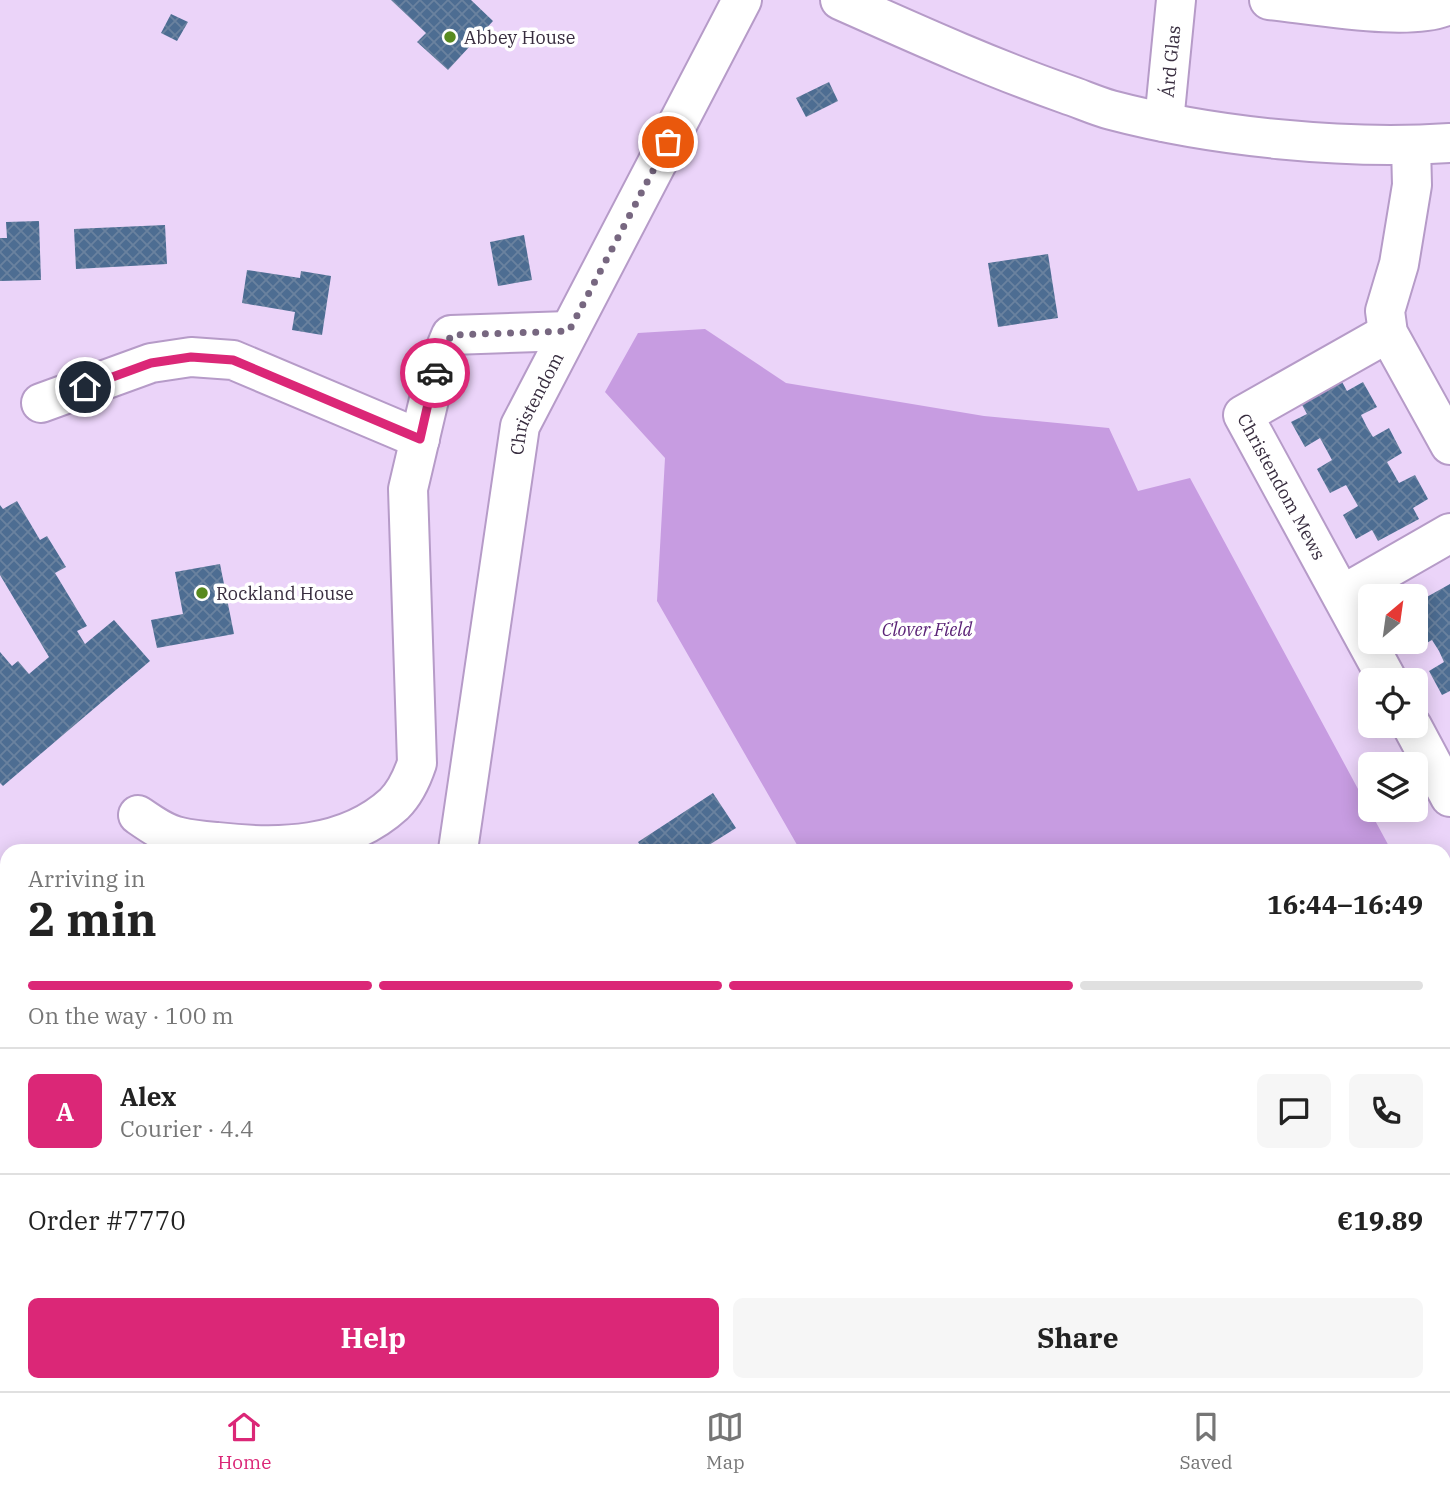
<!DOCTYPE html>
<html lang="en">
<head>
<meta charset="utf-8">
<style>
	:root { --surface:#fff; --page:#f6f6f6; --text:#222; --muted:#767676; --line:#e0e0e0; --accent:#db2777 }
	body { margin:0; font-family:"IBM Plex Serif",serif; background:var(--page); color:var(--text); height:100vh; display:flex; flex-direction:column; font-size:26px; white-space:nowrap }
	* { box-sizing:border-box; margin:0 }
	p { font-size:23px; color:var(--muted) }
	.icon { flex:none; width:38px; height:38px; fill:none; stroke:currentColor; stroke-width:2; stroke-linecap:round; stroke-linejoin:round }
	.map { position:relative; flex:1; overflow:hidden }
	.details { position:absolute; left:0px; top:844px; width:1451px; height:548px; display:flex; flex-direction:column; background:var(--surface); border-radius:21px 21px 0 0; box-shadow:0 4px 18px #0003 }
	.details>* { flex:none }
	.needle { width:46px; rotate:29deg }
	.fabs { position:absolute; left:1358px; top:584px; display:grid; gap:14px }
	.fabs a { display:grid; place-items:center; width:70px; height:70px; border-radius:10px; background:var(--surface); box-shadow:0 4px 18px #0003; font-size:35px }
	.pin { position:absolute; display:grid; place-items:center; width:60px; height:60px; color:#fff; margin:-30px; border:4px solid #fff; border-radius:50%; box-shadow:0 2px 7px #0007 }
	.courier { position:absolute; display:grid; place-items:center; width:70px; height:70px; margin:-35px; border:5px solid #db2777; border-radius:50%; background:#fff; color:#222; box-shadow:0 2px 9px #0007 }
	.summary em { font-style:normal; font-weight:800 }
	.summary div { display:flex; flex-direction:column-reverse }
	.summary { display:flex; align-items:center; justify-content:space-between; height:119px; padding:0 28px }
	h1 { font-size:46px; font-weight:800; line-height:52px }
	.bar { display:grid; grid-template-columns:repeat(4,1fr); gap:10px 7px; align-content:center; height:84px; padding:0 28px }
	.bar i { height:9px; border-radius:5px; background:var(--line) }
	.bar .active { background:var(--accent) }
	.bar p { grid-column:span 4 }
	.line { display:flex; align-items:center; gap:18px; padding:0 28px; border-top:2px solid var(--line) }
	.line div { flex:1 }
	.round { display:grid; place-items:center; flex:none; width:74px; height:74px; border-radius:10px; background:var(--page) }
	.button { display:flex; gap:14px; margin-top:auto; padding:14px 28px }
	.button a { flex:1; height:80px; border-radius:10px; background:var(--accent); color:#fff; font-size:28px; font-weight:800; line-height:80px; text-align:center }
	.button a+a { background:var(--page); color:var(--text) }
	.dock { display:flex; justify-content:space-around; align-items:center; height:98px; border-top:2px solid var(--line); background:var(--surface); font-size:19px; color:var(--muted) }
	.dock a { display:grid; justify-items:center; gap:4px }
	.dock .active { color:var(--accent) }
	.map>svg:first-child { display:block }
	.forest { fill:url(#forest-crowns) }
	.green { fill:#c79ce1 }
	.building { fill:url(#building-cross-hatch) }
	.lines { fill:none; stroke-linecap:round; stroke-linejoin:round }
	.minor-casing { stroke:#b69bc8; stroke-width:42 }
	.minor { stroke:#fff; stroke-width:38 }
	.done { stroke:#776780; stroke-width:7; stroke-dasharray:0 12.6 }
	.route { stroke:#db2777; stroke-width:9 }
	.poi-dot { fill:#588a20; stroke:#fff; stroke-width:2.5 }
	.labels { text-anchor:middle; dominant-baseline:central; stroke-width:7; stroke-linejoin:round; paint-order:stroke }
	.poi-label { font-size:18px; fill:#382d3f; stroke:#fff; text-anchor:start }
	.street-label { font-size:18px; fill:#382d3f; stroke:#fff }
	.park-label { font-size:18px; font-style:italic; fill:#5b2377; stroke:#fff }
</style>
</head>
<body>
<div class="map">
<svg width="1450" height="1391" viewBox="0 0 1450 1391">
	<defs>
		<pattern id="forest-crowns" width="20" height="18" patternUnits="userSpaceOnUse" patternTransform="scale(1.75)"><rect width="20" height="18" fill="#c79ce1"/><path d="M2 6a3 3 0 1 1 6 0M12 15a3 3 0 1 1 6 0" fill="none" stroke="#a380b8"/></pattern>
		<pattern id="building-cross-hatch" width="8" height="8" patternUnits="userSpaceOnUse" patternTransform="scale(1.75)"><rect width="8" height="8" fill="#4d6d92"/><path d="M0 0l8 8M0 8l8-8" fill="none" stroke="#6a829f"/></pattern>
	</defs>
	<rect width="100%" height="100%" fill="#ebd4f9"/>
	<path class="forest" d="M7 888V1384H40L13 1391H0V889Z"/>
	<path class="green" d="M705 329 786 383 984 416 1109 428 1138 491 1190 478 1391 850H800L657 601 665 458 605 392 638 333Z
		M1444 949 1450 961V987L1444 991Z"/>
	<path class="building" d="M391 0H471L493 21 448 70 417 42 426 33Z
		M171 14 188 22 177 41 161 33Z
		M829 82 838 101 806 117 796 98Z
		M39 221 41 280 0 281V238H7L6 222Z
		M165 225 167 264 76 269 74 229Z
		M524 235 532 280 498 286 490 242Z
		M1048 254 1058 318 998 327 988 263Z
		M247 270 300 278 301 271 331 276 322 335 292 330 295 312 242 303Z
		M1341 380 1347 391 1363 382 1377 407 1361 415 1367 427 1373 437 1389 428 1402 453 1387 462 1399 483 1415 475 1428 499 1413 508 1419 519 1378 541 1372 530 1356 539 1343 515 1358 506 1346 485 1330 493 1317 469 1332 460 1320 438 1305 447 1291 422 1307 414 1301 403Z
		M17 501 40 540 47 536 66 567 55 573 87 626 77 631 85 644 114 620 150 661 3 786 0 783V652L12 666 18 661 29 674 49 657 0 575V505L3 509Z
		M220 564 234 634 157 648 151 620 183 614 175 572Z
		M1450 584V691L1442 695 1429 671 1444 662 1439 651 1432 640 1416 649 1413 642H1416V617L1419 616 1416 603Z
		M713 793 736 828 701 850H643L638 842Z
		M1444 1296 1450 1308V1391H1317L1313 1384H1444Z
		M269 1384H307L308 1391H270Z
		M489 1384H901V1391H489Z
		M1171 1384H1306L1294 1391H1175Z"/>
	<g class="lines">
		<g class="minor-casing">
			<g id="minor">
				<path d="M840 0C914 33 989 67 1066 94 1081 99 1096 106 1111 110 1213 137 1345 150 1450 143"/>
				<path d="M1269 0C1310 4 1418 24 1450 4"/>
				<path id="s1" d="M1164 122 1176 0"/>
				<path d="M1411 146 1412 185 1399 264 1385 311 1388 333 1450 445"/>
				<path id="s2" d="M1388 333 1243 415 1388 681"/>
				<path d="M41 403 151 363 191 357 233 360 420 439"/>
				<path d="M1342 595 1450 533"/>
				<path d="M1412 726 1450 797"/>
				<path d="M138 815C151 824 165 834 180 837 192 840 205 841 217 842 278 849 346 848 394 804 406 792 412 778 417 763L408 489 435 374 451 335 569 331"/>
				<path id="s3" d="M458 850 520 426 742 0"/>
				<path d="M331 1384 332 1391"/>
				<path d="M148 1391 155 1384"/>
				<path d="M394 1391V1384"/>
			</g>
		</g>
		<use href="#minor" class="minor"/>
	</g>
	<g class="lines">
		<path class="done" d="M435 373 451 335 569 331 668 142"/>
		<path class="route" d="M85 387 151 363 191 357 233 360 420 439 435 373"/>
	</g>
	<g class="poi-dot">
		<circle cx="450" cy="37" r="7"/>
		<circle cx="202" cy="593" r="7"/>
	</g>
	<g class="labels">
		<g class="poi-label">
			<text x="464" y="37">Abbey House</text>
			<text x="216" y="593">Rockland House</text>
		</g>
		<g class="street-label">
			<text stroke="none"><textPath href="#s1" startOffset="61">Árd Glas</textPath></text>
			<text stroke="none"><textPath href="#s3" startOffset="455">Christendom</textPath></text>
			<text stroke="none"><textPath href="#s2" startOffset="248">Christendom Mews</textPath></text>
		</g>
		<g class="park-label">
			<text x="927" y="629">Clover Field</text>
		</g>
	</g>
</svg>
<div class="fabs">
<a><svg class="needle" viewBox="-14 -14 28 28"><path d="M0-13l5 13h-10z" fill="#e53935"/><path d="M0 13l5-13h-10z" fill="#767676"/></svg></a>
<a><svg class="icon" aria-label="locate" viewBox="0 0 24 24"><circle cx="12" cy="12" r="6"/><path d="M12 2v4M12 18v4M2 12h4M18 12h4"/></svg></a>
<a><svg class="icon" aria-label="layers" viewBox="0 0 24 24"><path d="M12 4l9 5-9 5-9-5zM3 14l9 5 9-5"/></svg></a>
</div>
<div class="pin" style="left:668px;top:142px;background:#ea580c"><svg class="icon" aria-label="bag" viewBox="0 0 24 24"><path d="M5 8h14l-1 12H6zM9 8a3 3 0 0 1 6 0"/></svg></div>
<div class="pin" style="left:85px;top:387px;background:#1f2937"><svg class="icon" aria-label="home" viewBox="0 0 24 24"><path d="M3 11l9-7 9 7M6 9v11h12V9"/></svg></div>
<div class="courier" style="left:435px;top:373px"><svg class="icon" aria-label="car" viewBox="0 0 24 24"><path d="M5 17H2v-5l4-1 3-4h7l3 4 3 1v5h-3M9 17h6M6 11h13"/><circle cx="7" cy="17" r="2"/><circle cx="17" cy="17" r="2"/></svg></div>
<section class="details">
<div class="summary"><div><h1>2 min</h1><p>Arriving in</p></div><em>16:44–16:49</em></div>
<div class="bar"><i class="active"></i><i class="active"></i><i class="active"></i><i></i><p>On the way · 100 m</p></div>
<div class="line" style="height:126px"><b class="round" style="background:var(--accent);color:#fff">A</b><div><b>Alex</b><p>Courier · 4.4</p></div><a class="round"><svg class="icon" aria-label="chat" viewBox="0 0 24 24"><path d="M4 5h16v11H9l-5 4z"/></svg></a><a class="round"><svg class="icon" aria-label="phone" viewBox="0 0 24 24"><path d="M5 4h4l2 5-3 2q2 4 5 5l2-3 5 2v4C11 20 4 13 5 4z"/></svg></a></div>
<div class="line" style="height:91px"><div>Order #7770</div><b>€19.89</b></div>
<div class="button"><a>Help</a><a>Share</a></div>
</section>
</div>
<nav class="dock">
<a class="active"><svg class="icon" aria-label="home" viewBox="0 0 24 24"><path d="M3 11l9-7 9 7M6 9v11h12V9"/></svg>Home</a>
<a><svg class="icon" aria-label="map" viewBox="0 0 24 24"><path d="M3 6l6-2 6 2 6-2v14l-6 2-6-2-6 2zM9 4v14M15 6v14"/></svg>Map</a>
<a><svg class="icon" aria-label="saved" viewBox="0 0 24 24"><path d="M7 4h10v16l-5-4-5 4z"/></svg>Saved</a>
</nav>
</body>
</html>
